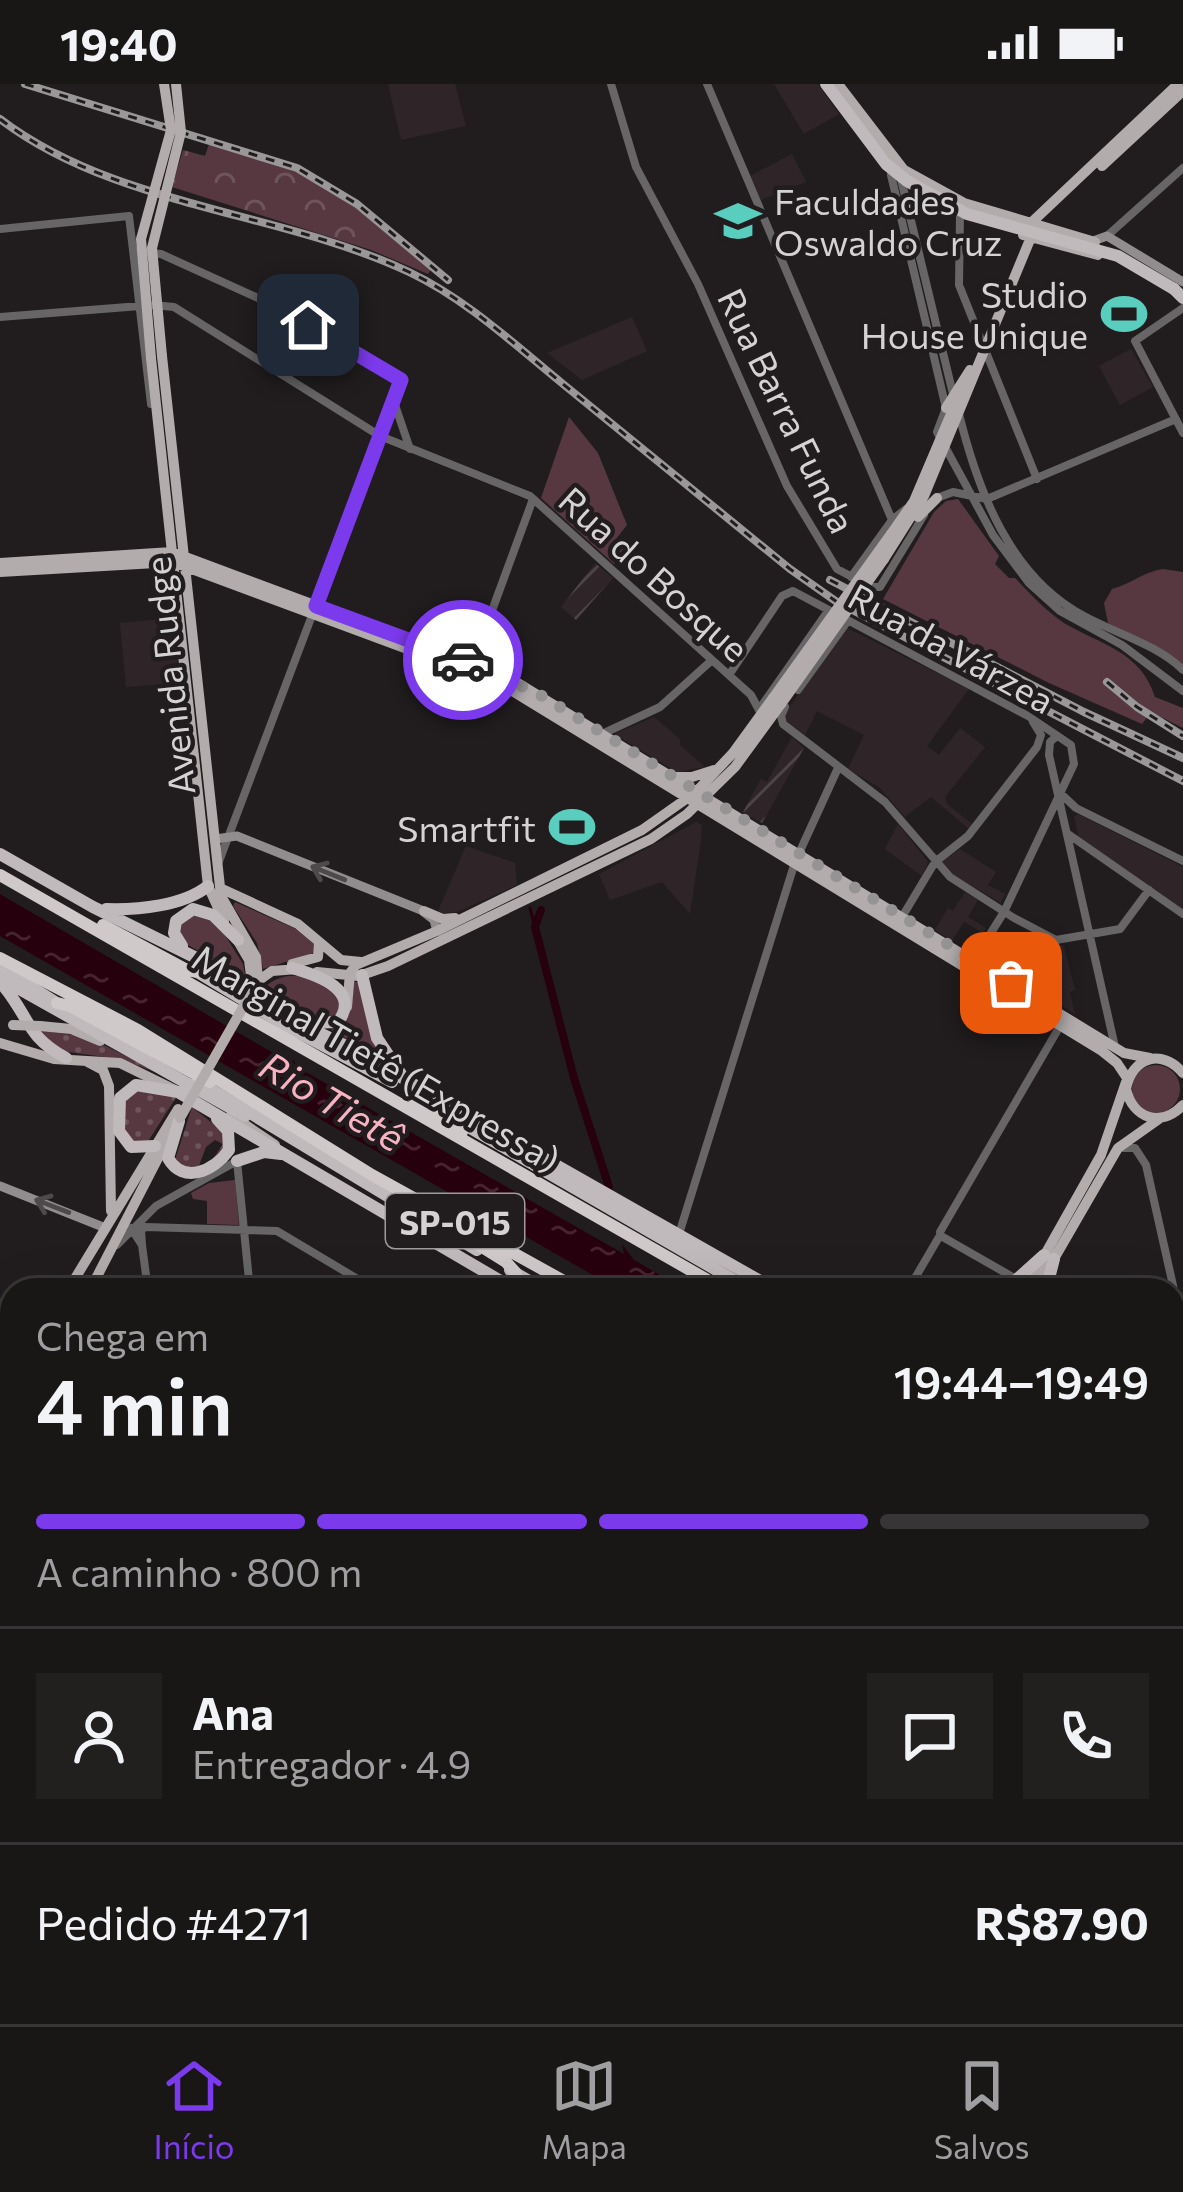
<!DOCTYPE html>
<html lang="pt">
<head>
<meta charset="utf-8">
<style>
	:root { --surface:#191616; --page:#221f1f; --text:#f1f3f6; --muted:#9f9fa1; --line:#373535; --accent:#7c3aed }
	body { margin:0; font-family:Commissioner,sans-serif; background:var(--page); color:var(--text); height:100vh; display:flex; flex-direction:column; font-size:45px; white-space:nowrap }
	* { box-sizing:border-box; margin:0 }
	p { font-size:39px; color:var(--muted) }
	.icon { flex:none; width:66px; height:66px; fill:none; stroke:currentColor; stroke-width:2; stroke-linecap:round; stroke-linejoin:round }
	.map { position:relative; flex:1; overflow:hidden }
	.details { position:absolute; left:0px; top:1194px; width:1185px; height:747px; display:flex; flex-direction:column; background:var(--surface); border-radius:36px 36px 0 0; box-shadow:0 12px 48px #0002,0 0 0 3px var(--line) }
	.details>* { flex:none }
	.pin { position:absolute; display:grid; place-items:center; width:102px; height:102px; color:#fff; margin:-51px; border-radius:24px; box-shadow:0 6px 18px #0006 }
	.courier { position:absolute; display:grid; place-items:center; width:120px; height:120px; margin:-60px; border:9px solid #7c3aed; border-radius:50%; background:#fff; color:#222; box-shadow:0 3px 15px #0007 }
	.headline em { font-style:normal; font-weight:600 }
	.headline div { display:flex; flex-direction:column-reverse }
	.headline { display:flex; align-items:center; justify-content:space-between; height:204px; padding:0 36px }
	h1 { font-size:78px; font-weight:600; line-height:90px }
	.bar { display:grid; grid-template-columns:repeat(4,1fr); gap:18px 12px; align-content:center; height:144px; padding:0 36px }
	.bar i { height:15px; border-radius:9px; background:var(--line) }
	.bar .current { background:var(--accent) }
	.bar p { grid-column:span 4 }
	.line { display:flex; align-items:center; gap:30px; padding:0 36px; border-top:3px solid var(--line) }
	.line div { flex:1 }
	.round { display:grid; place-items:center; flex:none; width:126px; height:126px; border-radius:0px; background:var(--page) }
	.status { display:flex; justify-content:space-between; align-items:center; height:84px; padding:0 60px; background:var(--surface); direction:ltr }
	.status svg { height:33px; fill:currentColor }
	.tabs { display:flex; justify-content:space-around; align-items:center; height:168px; border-top:3px solid var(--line); background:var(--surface); font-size:33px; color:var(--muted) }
	.tabs a { display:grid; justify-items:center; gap:6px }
	.tabs .current { color:var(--accent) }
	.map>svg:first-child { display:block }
	.built { fill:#2f2528 }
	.industrial { fill:url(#industrial-furrows) }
	.grass { fill:url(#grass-dots) }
	.forest { fill:url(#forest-crowns) }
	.park { fill:#573840 }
	.water { fill:url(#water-ripples) }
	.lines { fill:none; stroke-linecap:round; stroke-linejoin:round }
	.stream { stroke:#27000d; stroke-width:3 }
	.river { stroke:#27000d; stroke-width:8 }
	.tertiary { stroke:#676565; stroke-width:8 }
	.secondary { stroke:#918d8e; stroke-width:9 }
	.primary { stroke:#b2acad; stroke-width:10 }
	.trunk { stroke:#c0babc; stroke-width:12 }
	.motorway { stroke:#cfc9ca; stroke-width:12 }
	.rail-casing { stroke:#9a9798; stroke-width:8 }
	.rail { stroke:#211d1e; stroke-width:3; stroke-dasharray:9; stroke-linecap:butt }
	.primary-bridge { stroke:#b2acad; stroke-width:10 }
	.trunk-bridge { stroke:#c0babc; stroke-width:12 }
	.oneway { stroke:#4e4a4b }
	.done { stroke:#969394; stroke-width:12; stroke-dasharray:0 21.6 }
	.route { stroke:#7c3aed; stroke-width:15 }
	.labels { text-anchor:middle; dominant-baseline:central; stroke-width:9; stroke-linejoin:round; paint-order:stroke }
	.shield { fill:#211d1e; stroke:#9f9c9d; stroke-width:3 }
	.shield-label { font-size:33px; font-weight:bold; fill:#d5d2d3 }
	.poi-label { font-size:36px; fill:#d5d2d3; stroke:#211d1e; text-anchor:end }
	.street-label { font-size:36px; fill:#d5d2d3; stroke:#211d1e }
	.water-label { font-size:39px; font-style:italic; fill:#f8b3c3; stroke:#211d1e }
</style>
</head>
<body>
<div class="status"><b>19:40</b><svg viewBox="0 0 49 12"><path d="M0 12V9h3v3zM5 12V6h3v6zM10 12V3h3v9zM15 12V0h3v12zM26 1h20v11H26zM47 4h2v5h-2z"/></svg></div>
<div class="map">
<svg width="1183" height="1940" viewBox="0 0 1183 1940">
	<defs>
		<pattern id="industrial-furrows" width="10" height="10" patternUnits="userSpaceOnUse" patternTransform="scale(3)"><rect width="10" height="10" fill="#2f2528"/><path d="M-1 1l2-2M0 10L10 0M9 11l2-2" fill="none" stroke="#4c4446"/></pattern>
		<pattern id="grass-dots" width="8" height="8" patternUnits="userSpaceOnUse" patternTransform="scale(3)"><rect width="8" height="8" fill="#573840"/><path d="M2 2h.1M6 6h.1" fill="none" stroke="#6e545b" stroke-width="1.8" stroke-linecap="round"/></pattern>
		<pattern id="forest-crowns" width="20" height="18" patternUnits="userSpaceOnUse" patternTransform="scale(3)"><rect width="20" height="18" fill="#573840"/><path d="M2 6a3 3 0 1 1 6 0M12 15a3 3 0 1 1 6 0" fill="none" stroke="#6e545b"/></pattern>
		<pattern id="water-ripples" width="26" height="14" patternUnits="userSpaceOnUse" patternTransform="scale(3)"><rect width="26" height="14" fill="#27000d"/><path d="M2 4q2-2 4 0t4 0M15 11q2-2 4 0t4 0" fill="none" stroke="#45242f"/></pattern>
	</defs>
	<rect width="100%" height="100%" fill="#211d1e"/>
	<path class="built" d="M388 0H455L466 42 401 56Z
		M774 0H818L839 30 804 50Z
		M792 70 806 98 761 116 750 92Z
		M632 233 647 267 582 296 547 269Z
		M1131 265 1153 303 1120 321 1099 282Z
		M172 534 180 599 126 603 120 539Z
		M847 544 969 605 927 662 939 671 960 644 985 663 945 713 947 720 972 740 969 745 931 713 905 733 879 703 848 685 864 651 817 627 805 651 785 636V629Z
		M654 633 680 655V661L705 683 677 688 614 650Z
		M1078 730 1183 783V825L1079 755 1074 733Z
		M696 738 702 741 701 756 690 830 662 798 610 816 599 790Z
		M898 740 928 778 922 792 885 765Z
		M466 762 515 779 517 801 457 828 443 829 438 827Z
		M960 765 996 788 988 801 1005 810 1001 819 952 790 940 778Z
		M965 808 978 816 968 833 986 844 983 849 964 838 952 857 935 846 948 824 953 827Z
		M1055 860 1064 862 1075 906 1070 908 1075 930 1050 915 1060 895 1049 884Z
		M1173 1595 1183 1600V1705L1175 1701 1173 1705Z"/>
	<path class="industrial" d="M595 479 613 494 576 536 561 523Z
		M792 653 804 664 762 739 743 728 761 695 767 698Z"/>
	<path class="grass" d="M37 946 88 953 161 990 119 975 62 967Z
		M132 1006 177 1012 147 1059 130 1057C119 1038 122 1023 132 1006Z
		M192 1023 222 1047 226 1064 213 1075 223 1060 215 1056 206 1063 198 1084 186 1086 175 1076Z"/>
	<path class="forest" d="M210 57 294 87 346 116 432 184 428 190 371 166 172 103 183 66 205 72Z"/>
	<path class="park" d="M569 333 598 369 627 441 616 455 627 465 614 480 541 414Z
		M958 415 999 472 995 480 1009 494H1015C1029 509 1047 528 1064 539 1099 560 1141 567 1155 613L1183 624V644L1151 628 1142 640 1049 599 883 515 934 428 946 417Z
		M1163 485 1183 488V583L1108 539 1104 519 1112 505C1129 501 1143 488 1163 485Z
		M449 531 464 535 474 559 470 572 429 556 438 534 450 537Z
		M235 818 303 848 314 859V869L263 885 257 859 233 822Z
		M196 829 215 835 243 880 245 891 267 901C294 881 319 897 343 915L340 931 310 937 299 932 269 905 186 860 180 853 179 838Z
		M354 898H358L381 974 331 946C352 935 352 920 354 898Z
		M1132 1005a24 24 0 1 1 48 0a24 24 0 1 1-48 0Z
		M235 1096 239 1141 207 1140V1117L193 1115 191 1109 209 1099Z"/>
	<path class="water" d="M0 810 287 977 294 976 297 983 624 1170 622 1160 634 1176 686 1206H619L0 852Z"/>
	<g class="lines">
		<path class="stream" d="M530 824 535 843"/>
		<path class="river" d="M541 826 535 843 574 994 609 1103
			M970 1940 975 1929"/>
		<path class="tertiary" d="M611 0 636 83 698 200 787 402 837 485 871 503H880L924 431
			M707 0 892 436 891 449
			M891 91 946 324 937 348 993 451 1029 499 1060 527 1122 561 1183 607
			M900 91 953 310
			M960 131 959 201 1037 395
			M0 145 129 132 151 320
			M1107 152 1183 84
			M133 167 161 170 269 219 401 296 218 780
			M1183 224 1135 257 1183 349
			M0 233 153 221 174 223 380 352 530 412 751 611 759 626
			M394 318 410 365
			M959 330C978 407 1010 493 1084 532 1115 549 1158 561 1183 586
			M937 414 953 408 987 415
			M987 415 1176 335
			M851 493 892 436 906 425
			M472 581 533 415
			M729 591 782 512 793 507 1028 632 1071 661 1074 680 1004 828 972 879
			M798 606 847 538
			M785 623 781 632 783 640 885 718 950 793 1014 834 1056 856 1120 845 1149 806
			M760 624 828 527
			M602 650 660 623 712 576
			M1057 652 1050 658 1049 671 1115 963
			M1059 708 1076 724 1183 777
			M1068 750 1183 830
			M902 833 935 778 968 752 1037 663 1041 651 1033 638
			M1119 1064H1135L1146 1081 1183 1246
			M131 1144 142 1161 148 1206
			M940 1148 1060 942
			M679 1150 795 778 838 684
			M941 1152 1018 1196
			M117 1161 156 1122 237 1077 250 1206
			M142 1161 141 1146 145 1143 277 1147 376 1206
			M908 1206 939 1153
			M0 1854 11 1859
			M12 1858V1876
			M187 1929 215 1940
			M408 1929 414 1940
			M864 1940 871 1929"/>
		<path class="secondary" d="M1093 157 1107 152 1183 198
			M215 755 237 752 421 826 434 836 437 847
			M0 1102 103 1143
			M688 1929 694 1940
			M792 1929 806 1940
			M420 1940 444 1929
			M771 1940 777 1929
			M1179 1940 1183 1916"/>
		<path class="primary" d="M838 0 904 86 964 119 1095 158
			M1102 82 1183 7
			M908 128 927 114
			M1031 139 1178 0
			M1023 151 1098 171
			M162 272 221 812 256 873 258 896
			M151 274 208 802 224 837
			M946 324 970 286
			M918 433 937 414
			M891 450 914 417 965 297
			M884 475 924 412 1029 158
			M0 479 172 468 508 593 1124 969 1150 974
			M0 488 173 478 499 599 1102 967 1117 979 1127 994
			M673 693H692L714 686
			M220 804 298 840 341 876 361 878
			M424 827 443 835 455 834
			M235 852 249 876 251 892
			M292 880 318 873 319 859
			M317 888 359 892 388 882 651 755 687 730 735 683 781 620
			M258 897 272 887 298 885
			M347 923 350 889 356 881 437 847 642 746 696 708 733 669 773 614
			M40 942 71 945 100 957
			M0 959 54 975 120 979 175 1006
			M86 977 103 986 109 1002 111 1127
			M1183 989C1162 964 1132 973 1126 1005 1133 1035 1161 1044 1183 1021
			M231 1031 275 1061
			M68 1206 178 1025
			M90 1206 171 1049
			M1025 1206 1101 1071 1126 998
			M1036 1206 1118 1064 1159 1035
			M0 1323 12 1303
			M0 1360 12 1341
			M959 1940 963 1929
			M976 1940 982 1929"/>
		<path class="trunk" d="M1174 205 1183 214
			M0 770 93 823 237 894 265 910 295 937 346 962 776 1206
			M106 825C138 826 183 822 208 802
			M182 862 174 849 176 837 193 825 213 831 238 856
			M0 883 63 923
			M292 884C317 891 362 906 338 938L309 939
			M196 887 290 944 392 998
			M362 891 377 954 401 990
			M0 894 245 1032
			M1 899C30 932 24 951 66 974
			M197 997 477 1166
			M446 1030 751 1206
			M179 1037 168 1074C183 1101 214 1087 229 1066L228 1047 217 1035
			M155 1062 131 1063 119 1047 120 1014 136 1001 178 1008 516 1206
			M237 1077 264 1068 281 1070
			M510 1186 545 1206
			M1005 1206 1044 1171
			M1046 1206 1054 1175
			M1173 1436 1183 1441
			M1173 1569 1183 1575
			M1173 1583 1183 1589"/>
		<path class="motorway" d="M0 791 725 1206
			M103 841 187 886 201 889
			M0 874 138 946 372 1091 580 1206
			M57 919 70 922 210 998
			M410 1009 417 1019 462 1048
			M453 1145 506 1178 516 1189
			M1173 1448 1182 1450
			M1173 1461 1183 1466
			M1173 1543 1183 1549"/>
		<g class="rail-casing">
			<path id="rail" d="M25 0 297 84 357 120 448 196
				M0 35C115 123 280 127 409 188 466 215 514 260 563 300 639 362 714 423 790 485L837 518 1183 697
				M830 496 1084 628 1183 674
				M1107 598 1137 623 1183 652"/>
		</g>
		<use href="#rail" class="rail"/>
		<path class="primary-bridge" d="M162 272 152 164 181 48 176 0
			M151 274 141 155 171 46 164 0
			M773 614 891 450
			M781 620 884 475
			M13 941 40 942
			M180 1034 258 897"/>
		<path class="trunk-bridge" d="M826 0 886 80 907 97 967 130 1118 172 1174 205"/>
	</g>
	<defs><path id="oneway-shaft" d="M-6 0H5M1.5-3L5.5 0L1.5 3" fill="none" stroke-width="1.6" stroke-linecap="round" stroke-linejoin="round" transform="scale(3)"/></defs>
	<g class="oneway">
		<use href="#oneway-shaft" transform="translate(328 789) rotate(-158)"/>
		<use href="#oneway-shaft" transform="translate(52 1122) rotate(-159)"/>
	</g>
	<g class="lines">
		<path class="done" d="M463 576 537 609 1011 899"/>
		<path class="route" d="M308 241 401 296 316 522 463 576"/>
	</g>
	<defs>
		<g id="university-bare" transform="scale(3.6)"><path d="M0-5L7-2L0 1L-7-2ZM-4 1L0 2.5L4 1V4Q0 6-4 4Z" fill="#59cebe" stroke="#211d1e" stroke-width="2.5" paint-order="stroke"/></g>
		<g id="stadium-bare" transform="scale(3.6)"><path d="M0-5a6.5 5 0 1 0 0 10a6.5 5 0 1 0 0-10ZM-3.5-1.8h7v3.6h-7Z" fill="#59cebe" stroke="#211d1e" stroke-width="2.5" paint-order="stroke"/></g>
	</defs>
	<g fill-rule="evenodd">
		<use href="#university-bare" x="738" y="137"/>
		<use href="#stadium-bare" x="1124" y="230"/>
		<use href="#stadium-bare" x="572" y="743"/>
	</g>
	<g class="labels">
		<rect class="shield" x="386" y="1110" width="138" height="54" rx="9"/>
		<g class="shield-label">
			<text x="455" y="1137">SP-015</text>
		</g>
		<g class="poi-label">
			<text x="774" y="116" text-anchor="start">Faculdades<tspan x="774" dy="41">Oswaldo Cruz</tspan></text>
			<text x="1088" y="209">Studio<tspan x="1088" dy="41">House Unique</tspan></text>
			<text x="536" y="743">Smartfit</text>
		</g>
		<g class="street-label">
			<text transform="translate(788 326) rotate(64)">Rua Barra Funda</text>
			<text transform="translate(655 489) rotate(42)">Rua do Bosque</text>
			<text transform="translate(952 563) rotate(29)">Rua da Várzea</text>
			<text transform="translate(168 592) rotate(-96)">Avenida Rudge</text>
			<text transform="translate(377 973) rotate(30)">Marginal Tietê (Expressa)</text>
		</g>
		<g class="water-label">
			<text transform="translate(333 1016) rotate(30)">Rio Tietê</text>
		</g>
	</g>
</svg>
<div class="pin" style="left:1011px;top:899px;background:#ea580c"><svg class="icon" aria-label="bag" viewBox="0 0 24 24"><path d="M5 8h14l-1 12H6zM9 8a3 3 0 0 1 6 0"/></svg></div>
<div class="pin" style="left:308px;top:241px;background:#1f2937"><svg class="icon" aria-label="home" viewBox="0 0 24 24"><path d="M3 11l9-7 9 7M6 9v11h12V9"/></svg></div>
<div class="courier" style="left:463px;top:576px"><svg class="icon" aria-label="car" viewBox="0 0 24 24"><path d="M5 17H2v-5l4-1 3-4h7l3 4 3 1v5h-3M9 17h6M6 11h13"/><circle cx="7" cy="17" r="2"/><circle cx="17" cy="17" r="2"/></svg></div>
<section class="details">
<div class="headline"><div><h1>4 min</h1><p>Chega em</p></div><em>19:44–19:49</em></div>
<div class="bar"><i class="current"></i><i class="current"></i><i class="current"></i><i></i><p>A caminho · 800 m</p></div>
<div class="line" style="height:216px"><a class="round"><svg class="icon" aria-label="person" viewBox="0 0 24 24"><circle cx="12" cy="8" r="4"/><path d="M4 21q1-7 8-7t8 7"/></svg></a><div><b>Ana</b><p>Entregador · 4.9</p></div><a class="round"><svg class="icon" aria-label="chat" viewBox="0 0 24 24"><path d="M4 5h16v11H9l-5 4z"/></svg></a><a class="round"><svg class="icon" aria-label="phone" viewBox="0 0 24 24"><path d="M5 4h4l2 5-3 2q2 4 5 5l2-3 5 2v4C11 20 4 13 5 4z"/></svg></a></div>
<div class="line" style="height:156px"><div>Pedido #4271</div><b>R$87.90</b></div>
</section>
</div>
<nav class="tabs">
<a class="current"><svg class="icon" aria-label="home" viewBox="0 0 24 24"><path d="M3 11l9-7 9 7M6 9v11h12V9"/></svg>Início</a>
<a><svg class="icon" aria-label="map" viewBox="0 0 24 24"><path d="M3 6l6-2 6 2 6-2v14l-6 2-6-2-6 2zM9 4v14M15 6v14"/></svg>Mapa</a>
<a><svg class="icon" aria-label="saved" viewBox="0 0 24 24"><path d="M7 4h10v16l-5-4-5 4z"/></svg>Salvos</a>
</nav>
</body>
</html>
